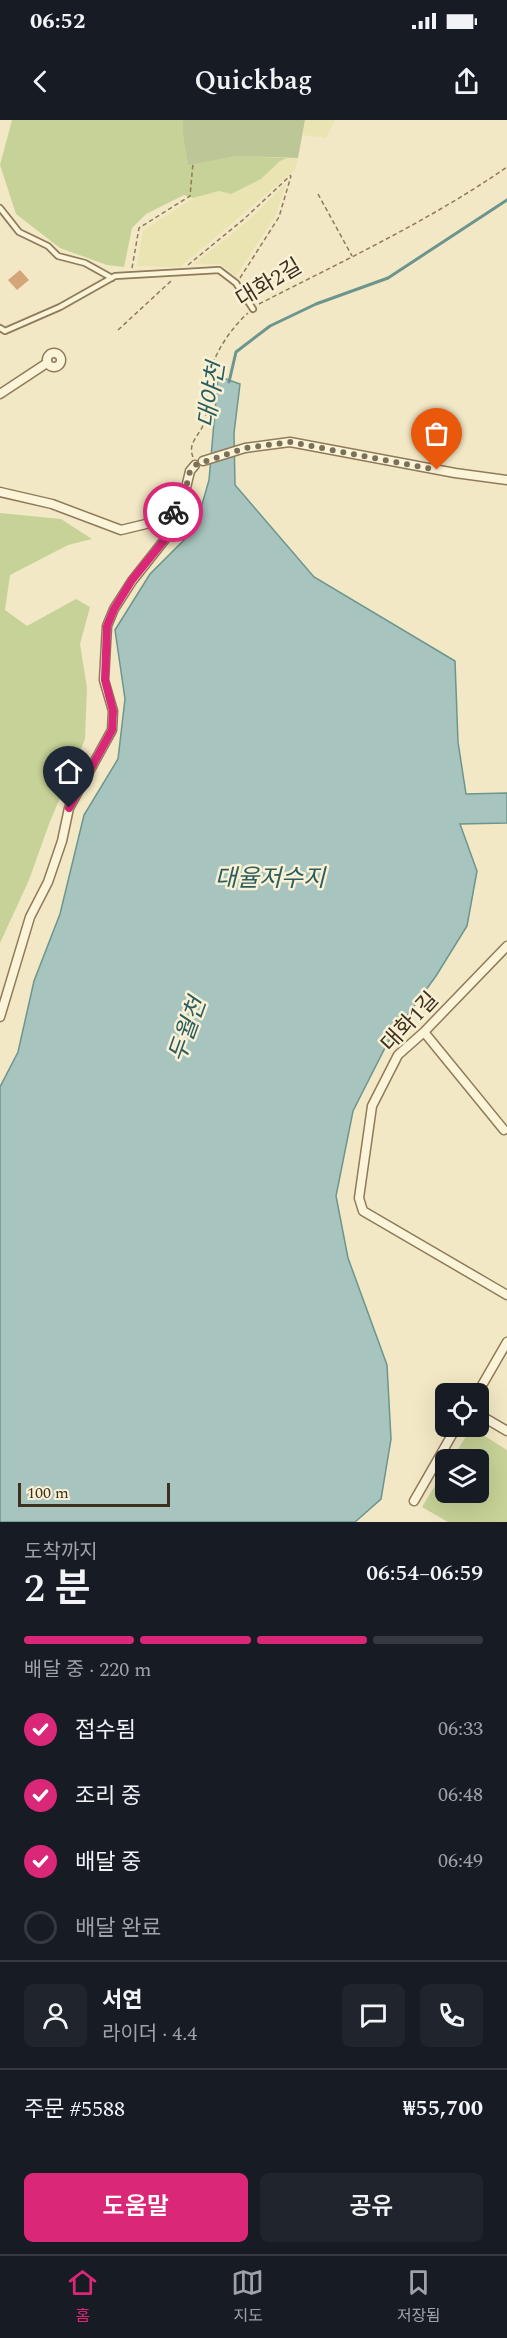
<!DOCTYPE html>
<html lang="ko">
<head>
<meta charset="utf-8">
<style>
	:root { --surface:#171b24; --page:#20242c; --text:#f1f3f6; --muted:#9ea1a6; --line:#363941; --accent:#db2777 }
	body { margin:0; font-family:Spectral,"Noto Sans KR",serif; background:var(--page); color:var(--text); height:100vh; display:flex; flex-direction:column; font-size:22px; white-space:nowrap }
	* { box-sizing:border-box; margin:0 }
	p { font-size:20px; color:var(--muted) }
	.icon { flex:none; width:33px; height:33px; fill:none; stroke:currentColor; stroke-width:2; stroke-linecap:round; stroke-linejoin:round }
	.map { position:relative; height:1402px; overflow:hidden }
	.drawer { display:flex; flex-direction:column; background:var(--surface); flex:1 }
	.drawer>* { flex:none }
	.tools { position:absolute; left:435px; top:1263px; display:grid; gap:12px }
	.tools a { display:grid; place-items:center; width:54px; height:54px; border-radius:9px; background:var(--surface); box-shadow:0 6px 24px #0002; font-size:30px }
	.scale { position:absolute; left:18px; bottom:15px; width:152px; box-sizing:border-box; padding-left:6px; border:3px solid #3e301e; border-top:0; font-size:16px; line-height:21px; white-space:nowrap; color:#3e301e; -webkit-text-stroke:4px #f9f1d5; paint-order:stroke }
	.pin { position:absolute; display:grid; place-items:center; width:51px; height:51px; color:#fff; margin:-62px -26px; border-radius:50% 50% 50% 0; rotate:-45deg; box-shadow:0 0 6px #0007 }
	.pin .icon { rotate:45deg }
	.courier { position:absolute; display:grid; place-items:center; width:60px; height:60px; margin:-30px; border:4px solid #db2777; border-radius:50%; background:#fff; color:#222; box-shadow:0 2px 8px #0007 }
	.overview em { font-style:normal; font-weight:600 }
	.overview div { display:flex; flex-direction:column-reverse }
	.overview { display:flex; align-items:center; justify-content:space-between; height:102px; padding:0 24px }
	h1 { font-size:39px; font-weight:600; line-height:45px }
	.bar { display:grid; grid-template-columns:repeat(4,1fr); gap:9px 6px; align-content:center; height:72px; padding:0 24px }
	.bar i { height:8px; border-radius:4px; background:var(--line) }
	.bar .active { background:var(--accent) }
	.bar p { grid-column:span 4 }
	.line { display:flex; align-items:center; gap:15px; padding:0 24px; border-top:2px solid var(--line) }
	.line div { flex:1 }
	.round { display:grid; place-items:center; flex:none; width:63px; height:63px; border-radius:9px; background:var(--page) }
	ol { padding:0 24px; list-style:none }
	li { display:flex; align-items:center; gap:18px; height:66px }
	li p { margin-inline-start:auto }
	li .icon { padding:6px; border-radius:50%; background:var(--accent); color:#fff; stroke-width:4 }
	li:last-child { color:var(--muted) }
	li i { width:33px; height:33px; border:3px solid var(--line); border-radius:50% }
	.action { display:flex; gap:12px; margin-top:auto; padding:12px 24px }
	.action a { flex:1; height:69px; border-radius:9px; background:var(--accent); color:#fff; font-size:24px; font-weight:600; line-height:69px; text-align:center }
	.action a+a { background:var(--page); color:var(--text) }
	.status { display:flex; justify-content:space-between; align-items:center; height:42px; padding:0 30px; background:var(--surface); direction:ltr }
	.status svg { height:16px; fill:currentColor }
	header { display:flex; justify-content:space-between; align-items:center; height:78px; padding:0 24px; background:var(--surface); font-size:27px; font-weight:600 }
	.menu { display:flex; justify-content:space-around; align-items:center; height:84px; border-top:2px solid var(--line); background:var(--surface); font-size:16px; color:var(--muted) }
	.menu a { display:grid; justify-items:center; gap:3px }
	.menu .active { color:var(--accent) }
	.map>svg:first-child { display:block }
	.farmland { fill:#e9e4b1 }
	.green { fill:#c6d297 }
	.cemetery { fill:#bdc697 }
	.water { fill:#a7c5be; stroke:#6c958e; stroke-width:1.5 }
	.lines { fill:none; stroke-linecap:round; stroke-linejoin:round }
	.stream { stroke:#6c958e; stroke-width:3 }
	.building { fill:#d3a578 }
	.service-casing { stroke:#8f7a59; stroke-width:8 }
	.minor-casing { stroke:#8f7a59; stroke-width:11 }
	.path { stroke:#8f7a59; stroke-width:1.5; stroke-dasharray:4.5 3; stroke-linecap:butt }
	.service { stroke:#fcf4d9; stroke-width:4.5 }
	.minor { stroke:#fcf4d9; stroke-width:8 }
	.done { stroke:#7d7058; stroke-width:6; stroke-dasharray:0 10.8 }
	.route { stroke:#db2777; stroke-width:8 }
	.labels { text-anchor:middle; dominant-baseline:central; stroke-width:5; stroke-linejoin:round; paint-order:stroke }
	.street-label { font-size:22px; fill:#3e301e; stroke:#f9f1d5 }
	.water-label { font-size:24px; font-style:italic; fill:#2c5e5f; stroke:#f9f1d5 }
</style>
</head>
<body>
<div class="status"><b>06:52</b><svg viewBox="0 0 49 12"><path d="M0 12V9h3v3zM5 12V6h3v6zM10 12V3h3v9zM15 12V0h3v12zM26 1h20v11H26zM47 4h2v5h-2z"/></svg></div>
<header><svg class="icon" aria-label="back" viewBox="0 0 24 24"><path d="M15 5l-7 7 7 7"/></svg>Quickbag<svg class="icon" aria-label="share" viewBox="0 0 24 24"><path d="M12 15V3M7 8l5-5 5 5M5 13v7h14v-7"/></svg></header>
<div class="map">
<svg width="507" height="1402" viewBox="0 0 507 1402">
	<rect width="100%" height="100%" fill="#f2e8c5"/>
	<path class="farmland" d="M305 0H335L326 18 303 15Z
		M287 38H298L295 50 180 147 137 146 143 111 193 78 261 59 280 41Z
		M286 63 276 95 236 156 220 144H194L249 100Z"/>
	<path class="green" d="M12 0H183V16L188 44 236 36 287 38 280 41 261 59 231 74 219 71 193 78 184 75 146 94 132 108 124 147 107 145 60 128 16 94 0 45Z
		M0 393 61 399 92 419 68 425 10 455 5 490 27 506 76 479 90 487 80 524 87 568 85 619 49 704 29 760 0 823Z
		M475 1310 507 1330V1402H448L422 1387 445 1349 446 1372H478V1340L452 1339 468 1313Z"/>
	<path class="cemetery" d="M183 0H305L298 38 236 36 188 45 183 16Z"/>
	<path class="water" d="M218 256 240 264 234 313 235 365 314 457 455 541 458 622 466 674 507 673V703L460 704 477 751 467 806 436 856 388 922 353 991 336 1076 348 1138 387 1245 391 1319 381 1379 355 1402H0V967L18 932 34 861 60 794 84 695 118 639 125 579 115 510 150 454 195 409 209 360Z"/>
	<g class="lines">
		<path class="stream" d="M229 262 236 232 270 206 316 184 388 158 507 80"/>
	</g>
	<path class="building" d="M20 150 29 160 17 170 8 160Z"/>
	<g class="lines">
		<g class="service-casing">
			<path id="service" d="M0 88 19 112 48 126 58 136 85 143 112 158
				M0 208 5 211 60 187 115 156 219 150 236 163 253 189"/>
		</g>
		<g class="minor-casing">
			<path id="minor" d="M47 240a7 7 0 1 1 14 0a7 7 0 1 1-14 0Z
				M0 274 47 243
				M203 341 245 328 290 322 455 353 507 360
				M0 372 52 384 121 410 150 403 173 391
				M507 826 424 912 398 935 372 986 359 1078 363 1091 507 1175
				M0 897 30 797 48 762 62 721 69 688 112 610 113 591 104 560 107 506 114 489 132 461 166 418 173 391 185 372 190 351 195 345
				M424 912 504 1010
				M477 1274 507 1222
				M478 1294 507 1311
				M414 1381 457 1306"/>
		</g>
		<path class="path" d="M318 74 352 136
			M188 145 244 99 291 55
			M132 148 139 108 190 76 193 43
			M240 158 279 97 291 56
			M259 184C343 141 429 101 507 47
			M118 210 171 161
			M193 337C187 323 200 315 204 303 208 290 206 274 208 261 212 236 230 209 248 193"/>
		<use href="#service" class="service"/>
		<use href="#minor" class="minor"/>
	</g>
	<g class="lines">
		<path class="done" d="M173 392 185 372 190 351 195 345 245 328 290 322 437 350"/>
		<path class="route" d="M69 688 112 610 113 591 105 560 107 506 114 489 132 460 166 418 173 392"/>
	</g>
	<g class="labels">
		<g class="street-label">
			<text transform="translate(269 163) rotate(-31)">대화2길</text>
			<text transform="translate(410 902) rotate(-47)">대화1길</text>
		</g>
		<g class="water-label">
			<text transform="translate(212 275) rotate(-81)">대야천</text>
			<text x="270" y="759">대율저수지</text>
			<text transform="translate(188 910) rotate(-70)">두월천</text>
		</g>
	</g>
</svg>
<div class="tools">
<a><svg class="icon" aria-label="locate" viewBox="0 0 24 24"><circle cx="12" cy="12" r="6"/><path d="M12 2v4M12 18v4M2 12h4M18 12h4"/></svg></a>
<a><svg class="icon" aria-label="layers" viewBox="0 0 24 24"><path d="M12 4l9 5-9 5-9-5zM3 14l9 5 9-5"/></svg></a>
</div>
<div class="scale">100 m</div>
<div class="pin" style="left:437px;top:350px;background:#ea580c"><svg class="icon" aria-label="bag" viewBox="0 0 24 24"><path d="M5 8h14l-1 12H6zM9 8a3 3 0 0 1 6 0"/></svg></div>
<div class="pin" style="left:69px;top:688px;background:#1f2937"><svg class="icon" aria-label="home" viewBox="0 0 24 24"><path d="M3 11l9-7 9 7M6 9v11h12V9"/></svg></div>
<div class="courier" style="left:173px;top:392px"><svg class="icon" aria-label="bike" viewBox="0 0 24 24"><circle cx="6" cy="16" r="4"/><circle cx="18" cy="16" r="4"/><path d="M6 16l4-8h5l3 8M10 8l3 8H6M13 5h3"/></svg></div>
</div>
<section class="drawer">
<div class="overview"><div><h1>2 분</h1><p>도착까지</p></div><em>06:54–06:59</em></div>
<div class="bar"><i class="active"></i><i class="active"></i><i class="active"></i><i></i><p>배달 중 · 220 m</p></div>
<ol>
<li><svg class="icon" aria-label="check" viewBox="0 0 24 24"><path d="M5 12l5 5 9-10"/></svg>접수됨<p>06:33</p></li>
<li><svg class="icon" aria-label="check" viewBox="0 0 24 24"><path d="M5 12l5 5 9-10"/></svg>조리 중<p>06:48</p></li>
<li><svg class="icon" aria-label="check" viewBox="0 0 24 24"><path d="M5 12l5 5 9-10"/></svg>배달 중<p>06:49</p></li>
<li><i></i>배달 완료</li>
</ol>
<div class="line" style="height:108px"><a class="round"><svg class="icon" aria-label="person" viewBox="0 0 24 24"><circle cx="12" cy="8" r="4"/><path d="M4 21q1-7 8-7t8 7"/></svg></a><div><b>서연</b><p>라이더 · 4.4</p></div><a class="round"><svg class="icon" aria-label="chat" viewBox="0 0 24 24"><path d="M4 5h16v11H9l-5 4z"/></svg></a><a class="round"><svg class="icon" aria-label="phone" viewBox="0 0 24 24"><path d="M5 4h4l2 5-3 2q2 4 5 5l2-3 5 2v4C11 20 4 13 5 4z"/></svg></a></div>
<div class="line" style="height:78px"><div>주문 #5588</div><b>₩55,700</b></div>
<div class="action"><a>도움말</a><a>공유</a></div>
</section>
<nav class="menu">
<a class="active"><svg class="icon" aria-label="home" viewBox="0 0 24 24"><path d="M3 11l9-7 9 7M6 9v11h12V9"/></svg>홈</a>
<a><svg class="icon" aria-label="map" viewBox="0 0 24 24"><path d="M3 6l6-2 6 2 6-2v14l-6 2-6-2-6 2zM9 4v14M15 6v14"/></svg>지도</a>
<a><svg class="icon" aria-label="saved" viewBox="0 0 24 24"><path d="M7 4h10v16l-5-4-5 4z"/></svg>저장됨</a>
</nav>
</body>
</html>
